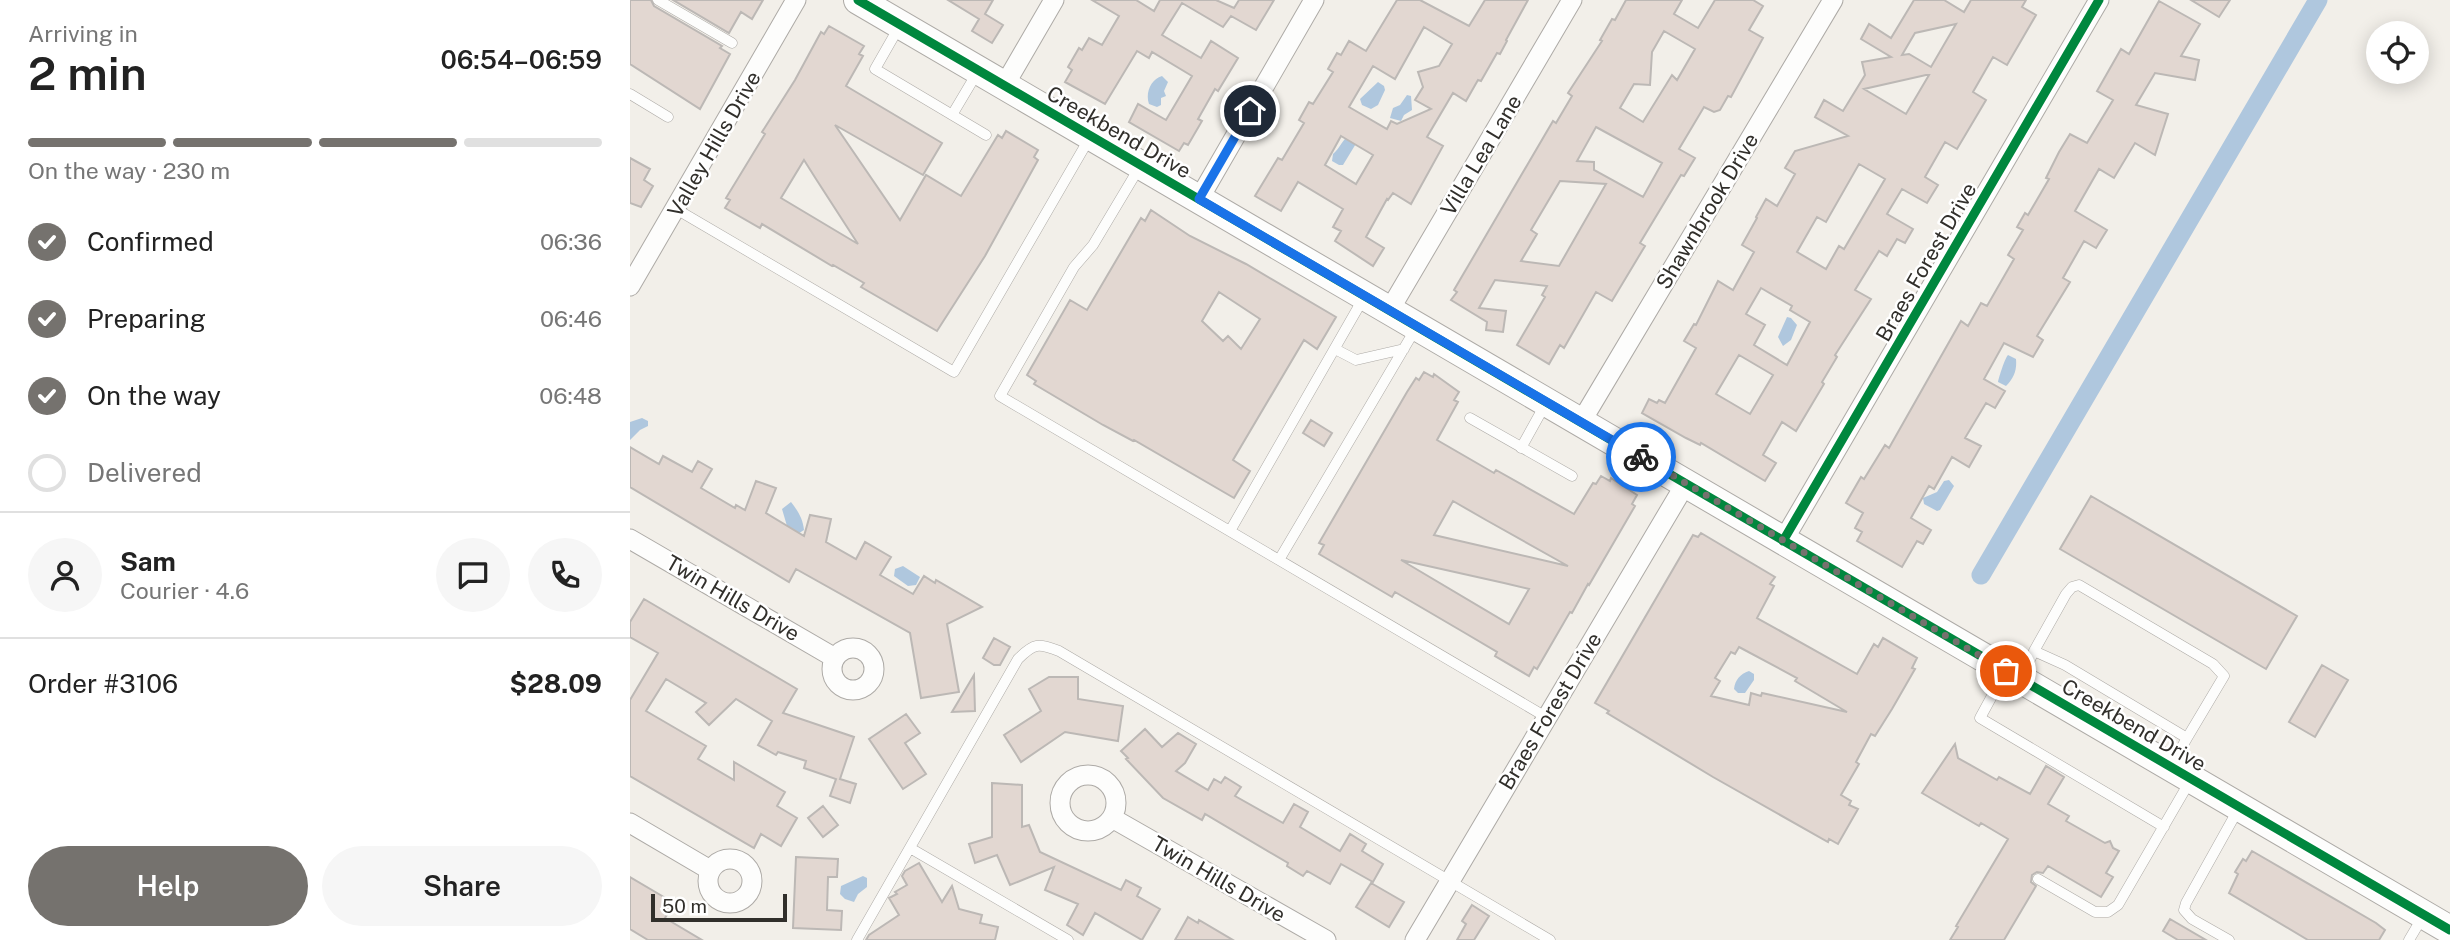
<!DOCTYPE html>
<html lang="en">
<head>
<meta charset="utf-8">
<style>
	:root { --surface:#fff; --page:#f6f6f6; --text:#222; --muted:#767676; --line:#e0e0e0; --accent:#75726e }
	body { margin:0; font-family:"Public Sans",sans-serif; background:var(--page); color:var(--text); height:100vh; display:flex; flex-direction:column; font-size:26px; white-space:nowrap }
	* { box-sizing:border-box; margin:0 }
	p { font-size:23px; color:var(--muted) }
	.icon { flex:none; width:38px; height:38px; fill:none; stroke:currentColor; stroke-width:2; stroke-linecap:round; stroke-linejoin:round }
	.map { position:relative; flex:1; overflow:hidden }
	.sheet { display:flex; flex-direction:column; background:var(--surface); width:630px }
	.sheet>* { flex:none }
	.controls { position:absolute; left:1736px; top:21px; display:grid; gap:14px }
	.controls a { display:grid; place-items:center; width:63px; height:63px; border-radius:50%; background:var(--surface); box-shadow:0 4px 18px #0003; font-size:35px }
	.scale { position:absolute; left:21px; bottom:18px; width:136px; box-sizing:border-box; padding-left:7px; border:4px solid #312f2b; border-top:0; font-size:19px; line-height:24px; white-space:nowrap; color:#312f2b; -webkit-text-stroke:5px #fff; paint-order:stroke }
	.pin { position:absolute; display:grid; place-items:center; width:60px; height:60px; color:#fff; margin:-30px; border:4px solid #fff; border-radius:50%; box-shadow:0 2px 7px #0007 }
	.courier { position:absolute; display:grid; place-items:center; width:70px; height:70px; margin:-35px; border:5px solid #1a73e8; border-radius:50%; background:#fff; color:#222; box-shadow:0 2px 9px #0007 }
	.head em { font-style:normal; font-weight:600 }
	.head div { display:flex; flex-direction:column-reverse }
	.head { display:flex; align-items:center; justify-content:space-between; height:119px; padding:0 28px }
	h1 { font-size:46px; font-weight:600; line-height:52px }
	.bar { display:grid; grid-template-columns:repeat(4,1fr); gap:10px 7px; align-content:center; height:84px; padding:0 28px }
	.bar i { height:9px; border-radius:5px; background:var(--line) }
	.bar .current { background:var(--accent) }
	.bar p { grid-column:span 4 }
	.line { display:flex; align-items:center; gap:18px; padding:0 28px; border-top:2px solid var(--line) }
	.line div { flex:1 }
	.round { display:grid; place-items:center; flex:none; width:74px; height:74px; border-radius:37px; background:var(--page) }
	ol { padding:0 28px; list-style:none }
	li { display:flex; align-items:center; gap:21px; height:77px }
	li p { margin-inline-start:auto }
	li .icon { padding:7px; border-radius:50%; background:var(--accent); color:#fff; stroke-width:4 }
	li:last-child { color:var(--muted) }
	li i { width:38px; height:38px; border:4px solid var(--line); border-radius:50% }
	.cta { display:flex; gap:14px; margin-top:auto; padding:14px 28px }
	.cta a { flex:1; height:80px; border-radius:42px; background:var(--accent); color:#fff; font-size:28px; font-weight:600; line-height:80px; text-align:center }
	.cta a+a { background:var(--page); color:var(--text) }
	main { display:flex; flex:1; min-height:0 }
	.map>svg:first-child { display:block }
	.water { fill:#afc7de }
	.lines { fill:none; stroke-linecap:round; stroke-linejoin:round }
	.canal { stroke:#afc7de; stroke-width:19 }
	.building { fill:#e2d7d1; stroke:#bcb8b5; stroke-width:2; fill-rule:evenodd }
	.lane-casing { stroke:#adaaa6; stroke-width:11 }
	.street-casing { stroke:#adaaa6; stroke-width:21 }
	.secondary-casing { stroke:#adaaa6; stroke-width:30 }
	.lane { stroke:#fdfdfc; stroke-width:10 }
	.street { stroke:#fdfdfc; stroke-width:19 }
	.secondary { stroke:#fdfdfc; stroke-width:28 }
	.cycleway-casing { stroke:#fff; stroke-width:13 }
	.cycleway { stroke:#00873e; stroke-width:9 }
	.done { stroke:#75726e; stroke-width:7; stroke-dasharray:0 12.6 }
	.route { stroke:#1a73e8; stroke-width:9 }
	.labels { text-anchor:middle; dominant-baseline:central; stroke-width:5; stroke-linejoin:round; paint-order:stroke }
	.street-label { font-size:21px; fill:#312f2b; stroke:#fff }
</style>
</head>
<body>
<main>
<section class="sheet">
<div class="head"><div><h1>2 min</h1><p>Arriving in</p></div><em>06:54–06:59</em></div>
<div class="bar"><i class="current"></i><i class="current"></i><i class="current"></i><i></i><p>On the way · 230 m</p></div>
<ol>
<li><svg class="icon" aria-label="check" viewBox="0 0 24 24"><path d="M5 12l5 5 9-10"/></svg>Confirmed<p>06:36</p></li>
<li><svg class="icon" aria-label="check" viewBox="0 0 24 24"><path d="M5 12l5 5 9-10"/></svg>Preparing<p>06:46</p></li>
<li><svg class="icon" aria-label="check" viewBox="0 0 24 24"><path d="M5 12l5 5 9-10"/></svg>On the way<p>06:48</p></li>
<li><i></i>Delivered</li>
</ol>
<div class="line" style="height:126px"><a class="round"><svg class="icon" aria-label="person" viewBox="0 0 24 24"><circle cx="12" cy="8" r="4"/><path d="M4 21q1-7 8-7t8 7"/></svg></a><div><b>Sam</b><p>Courier · 4.6</p></div><a class="round"><svg class="icon" aria-label="chat" viewBox="0 0 24 24"><path d="M4 5h16v11H9l-5 4z"/></svg></a><a class="round"><svg class="icon" aria-label="phone" viewBox="0 0 24 24"><path d="M5 4h4l2 5-3 2q2 4 5 5l2-3 5 2v4C11 20 4 13 5 4z"/></svg></a></div>
<div class="line" style="height:91px"><div>Order #3106</div><b>$28.09</b></div>
<div class="cta"><a>Help</a><a>Share</a></div>
</section>
<div class="map">
<svg width="1820" height="940" viewBox="0 0 1820 940">
	<rect width="100%" height="100%" fill="#f2efe9"/>
	<path class="water" d="M532 76 538 82 534 91 536 96 531 98V105L527 107 519 104C515 93 521 79 532 76Z
		M748 82 754 86 755 90 748 105 741 109 732 105 730 99Z
		M777 95 781 96 782 110 774 115 771 121 760 118 763 108 770 105Z
		M718 136 727 142 713 165H709L702 161 703 154C710 148 711 142 718 136Z
		M1157 317 1161 318 1167 325 1161 340 1153 346 1148 337Z
		M1378 355 1386 359C1387 370 1384 378 1376 386L1368 382C1369 377 1375 358 1378 355Z
		M12 418 18 421V426L10 430 0 440V422Z
		M1319 480 1324 486 1310 510 1307 511 1294 504 1293 498 1307 492 1314 481Z
		M161 502C168 511 173 519 174 530L166 535 157 526 152 509Z
		M273 566 290 577 286 585 278 586 264 576 265 569Z
		M1119 671 1124 674V680L1115 693H1108L1104 689C1105 680 1110 674 1119 671Z
		M233 876 237 878V887L228 894 224 902 215 899 210 894 211 886Z"/>
	<g class="lines">
		<path class="canal" d="M1351 575 1688 0"/>
	</g>
	<path class="building" d="M0 0H21L24 6 92 46 90 48 100 54 70 109 0 64Z
		M43 0H133L122 19 111 12 99 33Z
		M318 0H363L355 14 373 25 362 43 342 31 349 19Z
		M462 0H506L524 11 530 0H586L604 8 609 0H644L626 30 601 16 593 27 552 3 532 35 571 58 581 41 608 58 588 91 585 89 568 119 572 121 558 145 554 143 549 151 499 122 508 104 536 120 562 76 522 52 519 58 507 51 475 104 435 82 442 70 438 67 449 48 452 50 459 38 472 45 489 16Z
		M767 0H790L839 26 855 0H898L876 40 877 41 870 54 867 53 851 81 848 80 836 101 823 93 797 137 813 146 781 204 763 193 758 200 757 199 736 237 754 248 743 266 705 241 711 231 703 227 713 209 668 182 651 211 625 196 648 158 652 160 674 123 669 120 679 102 683 104 703 72 698 69 707 53 711 55 719 41 736 51ZM794 27 822 44 809 66 788 72 793 87 785 100 801 109 767 124 761 121 757 129 719 107 743 66 765 79ZM711 136 743 155 726 184 695 165Z
		M996 0H1052L1044 14 1068 28 1085 0H1123L1133 6 1119 30 1133 38 1101 97 1098 96 1090 110 1084 112 1074 107 1049 149 1065 158 1054 176 1051 175 1010 243 1015 246 982 301 966 292 934 348 930 345 919 364 887 345 915 297 912 295 917 286 865 280 849 308 876 311 873 332 856 330 857 322 821 300 827 292 824 290 923 121 926 123 942 96 938 93 972 41 970 40 982 19 985 20ZM1034 31 1065 49 1047 80 1042 75 1013 122 990 108 1004 84 1020 85 1022 52ZM966 127 1032 163 1013 197 964 170V162L947 161ZM930 181 976 184 929 266 891 261 907 234 901 230Z
		M1284 0H1314L1334 12 1341 0H1396L1392 7 1406 15 1377 65 1363 57 1343 92 1356 100 1327 149 1315 142 1295 177 1308 185 1297 203 1272 189 1257 214 1283 229 1275 243 1267 239 1257 256 1249 251 1225 290 1241 299 1205 355 1207 357 1192 382 1194 384 1166 431 1152 422 1133 455 1146 463 1135 481 1071 443 1070 445 1056 438 1012 413 1019 399 1027 403 1029 400 1035 403 1066 348 1054 341 1064 324 1066 325 1088 281 1103 290 1124 252 1112 245 1127 218 1126 217 1136 199 1147 206 1165 174 1155 168 1165 151 1218 136 1185 117 1194 100 1213 111 1235 75 1232 62 1261 57 1231 39 1239 24 1261 38ZM1326 24 1301 67 1279 54 1272 55 1285 33ZM1296 75H1299L1276 114 1234 89ZM1229 164 1255 179 1214 249 1209 246 1196 269 1167 252 1187 217 1196 222ZM1131 288 1162 306 1160 310 1180 322 1157 365 1124 345 1135 325 1116 314ZM1109 355 1143 375 1120 414 1086 394Z
		M1561 0H1600L1589 17Z
		M1529 1 1570 24 1551 56 1569 60 1565 80 1525 73 1506 105 1538 114 1525 155 1505 143 1484 178 1469 169 1445 211 1477 230 1466 248 1454 241 1433 278 1440 282 1407 336 1413 340 1403 357 1374 343 1354 379 1375 391 1365 408 1356 403 1335 438 1351 446 1339 467 1322 457 1304 489 1299 486 1281 518 1301 530 1293 544 1287 541 1272 567 1227 541 1232 532 1225 528 1233 513 1216 503 1231 477 1234 479 1255 445 1259 448 1331 321 1338 326 1351 303 1357 306 1384 259 1378 255 1393 230 1387 227 1395 213 1398 215 1419 179 1416 178 1429 152 1440 134 1457 143 1483 100 1467 91 1491 49 1499 54Z
		M199 26 234 46 229 54 233 56 216 86 312 143 293 175 205 125 270 220 296 175 331 196 368 135 372 138 376 131 408 150 404 157 408 160 355 256 307 331 231 287 234 283 203 265 202 266 132 224 130 228 95 208 100 200 96 198 135 134 132 132 165 80 191 32 194 34ZM174 160 186 179 228 244 151 198Z
		M0 158 20 169 14 180 23 186 11 207 0 203Z
		M521 210 560 236 616 264 706 317 687 349 674 340 603 460 620 471 604 498 504 440 503 441 473 425 404 384 406 381 397 375 440 300 457 310 511 218 515 221ZM589 292 630 319 611 349 598 336 593 341 572 321Z
		M794 372 803 377 804 374 829 392 824 400 828 402 807 440 864 473 866 470 944 514 963 483 966 484 971 476 980 481 981 478 1007 495 1002 504 1005 506 959 585 958 584 942 613 940 612 907 669 904 667 899 676 865 656 867 652 835 633 765 592 762 597 689 554 694 545 689 543 777 392 786 378 789 380ZM823 501 856 520 938 566 804 535ZM771 560 874 583 899 589 879 624Z
		M681 420 702 433 694 446 673 433Z
		M0 447 29 464 33 456 62 472 68 461 82 469 71 488 105 508 106 505 115 510 126 481 146 488 136 513 174 536 180 515 201 519 196 542 226 559 235 542 261 557 250 575 283 594 294 576 305 583 306 580 352 607 317 624 329 692 291 698 280 633 166 569 159 582 0 487Z
		M1461 496 1667 616 1636 669 1430 549Z
		M1071 533 1145 577 1140 584 1144 586 1127 618 1227 674 1244 644 1248 647 1253 638 1287 658 1282 668 1285 669 1262 709 1245 736 1241 734 1226 762 1229 764 1211 795 1221 801 1219 805 1228 809 1208 844 1199 839 1198 842 1083 777 977 713 979 711 965 703 1063 535 1068 537ZM1109 647 1167 678 1165 681 1217 712 1132 693 1131 696 1121 693 1119 705 1081 696 1090 681 1085 678 1101 652 1105 654Z
		M14 599 167 689 153 713 224 737 210 779 226 784 220 803 200 796 206 779 174 768 176 761 148 752 146 755 128 745 142 721 106 699 79 725 66 712 76 703 36 679 16 711 76 746 68 759 104 780V762L155 792 147 806 167 818 151 846 131 834 124 848 0 776V700L28 653 0 637V622Z
		M364 638 380 647 370 665H364L353 658Z
		M1692 665 1718 680 1685 737 1659 722Z
		M344 675 345 711 322 712Z
		M419 677H448V699L493 706 488 741 435 732 391 762 374 735 411 711 399 689Z
		M276 714 290 733 275 743 296 774 273 789 239 739Z
		M515 729 532 747 548 733 566 744 555 763 546 771 578 790 584 779 591 783 595 777 611 787 605 796 653 823 664 804 678 812 670 827 710 851 720 834 736 844 732 851 753 864 743 882 711 864 700 884 677 871 673 876 657 866 658 863 575 814 572 820 533 798 496 759 498 758 491 751Z
		M1325 744 1328 758 1367 780 1369 777 1400 794 1416 766 1434 777 1418 804 1439 816 1436 821 1475 843 1480 841 1483 848 1489 851 1476 873 1483 877 1471 897 1418 866 1413 873 1407 872 1402 875 1401 882 1406 886 1374 940H1320L1328 927 1326 926 1378 839 1351 823 1349 826 1292 793Z
		M362 783 392 785V827L399 825 410 852 491 890 496 880 511 888 507 896 530 909 512 940 465 913 453 935 437 925 448 904 415 890 424 867 380 885 367 855 345 863 339 844 362 837Z
		M193 806 208 825 193 837 178 818Z
		M1622 851 1746 923 1755 930 1749 940H1678L1599 893 1608 874 1605 872 1613 859 1616 861Z
		M166 857 208 859 207 877H198L197 910 212 911 211 930 163 928Z
		M289 863 312 902 322 886 329 909 352 915 350 923 368 927 365 940H236L239 935 269 915 259 898 267 894 265 892 277 885 272 876 275 871Z
		M0 877 44 903 35 918 72 940H18L0 929Z
		M741 883 774 902 759 927 726 907Z
		M842 905 859 916 844 940H827L836 924 832 921Z
		M558 917 568 923 569 920 603 940H545Z
		M1540 919 1576 940H1548L1533 931Z"/>
	<g class="lines">
		<g class="lane-casing">
			<path id="lane" d="M28 0 102 43
				M269 27 245 69 356 135
				M0 94 38 117
				M322 115 347 73
				M509 168 463 245 444 267 370 396 916 717
				M46 209 324 372 459 139
				M705 349 726 360 774 349
				M840 418 942 476
				M891 448 916 403
				M600 531 733 299
				M649 560 786 328
				M1404 651 1436 594 1442 587 1449 585 1583 664 1594 676 1557 738
				M1374 674 1350 718 1534 827
				M1392 677 1404 651 1435 665 1557 738 1541 766
				M280 848 438 940
				M1408 879 1465 912H1478L1488 905 1560 781
				M227 940 388 659C404 643 408 643 429 651L920 940
				M1599 940 1562 919 1554 910 1556 903 1609 808
				M1779 940 1792 918"/>
		</g>
		<g class="street-casing">
			<path id="street" d="M374 86 424 0
				M569 199 684 0
				M0 286 166 0
				M759 311 942 0
				M951 422 1203 0
				M0 539 205 658
				M1153 541 1469 0
				M202 669a21 21 0 1 1 42 0a21 21 0 1 1-42 0Z
				M430 803a28 28 0 1 1 56 0a28 28 0 1 1-56 0Z
				M482 818 696 940
				M0 823 80 870
				M78 881a22 22 0 1 1 44 0a22 22 0 1 1-44 0Z
				M785 940 1056 483"/>
		</g>
		<g class="secondary-casing">
			<path id="secondary" d="M228 0 1820 930"/>
		</g>
		<use href="#lane" class="lane"/>
		<use href="#street" class="street"/>
		<use href="#secondary" class="secondary"/>
		<g class="cycleway-casing">
			<path id="cycleway" d="M228 0 1820 930
				M1153 541 1469 0"/>
		</g>
		<use href="#cycleway" class="cycleway"/>
	</g>
	<g class="lines">
		<path class="done" d="M1011 457 1376 671"/>
		<path class="route" d="M620 111 569 199 1011 457"/>
	</g>
	<g class="labels">
		<g class="street-label">
			<text transform="translate(489 132) rotate(30)">Creekbend Drive</text>
			<text transform="translate(84 144) rotate(-60)">Valley Hills Drive</text>
			<text transform="translate(851 155) rotate(-59)">Villa Lea Lane</text>
			<text transform="translate(1077 211) rotate(-59)">Shawnbrook Drive</text>
			<text transform="translate(1296 262) rotate(-60)">Braes Forest Drive</text>
			<text transform="translate(103 598) rotate(30)">Twin Hills Drive</text>
			<text transform="translate(920 711) rotate(-59)">Braes Forest Drive</text>
			<text transform="translate(1504 725) rotate(30)">Creekbend Drive</text>
			<text transform="translate(589 879) rotate(30)">Twin Hills Drive</text>
		</g>
	</g>
</svg>
<div class="controls">
<a><svg class="icon" aria-label="locate" viewBox="0 0 24 24"><circle cx="12" cy="12" r="6"/><path d="M12 2v4M12 18v4M2 12h4M18 12h4"/></svg></a>
</div>
<div class="scale">50 m</div>
<div class="pin" style="left:1376px;top:671px;background:#ea580c"><svg class="icon" aria-label="bag" viewBox="0 0 24 24"><path d="M5 8h14l-1 12H6zM9 8a3 3 0 0 1 6 0"/></svg></div>
<div class="pin" style="left:620px;top:111px;background:#1f2937"><svg class="icon" aria-label="home" viewBox="0 0 24 24"><path d="M3 11l9-7 9 7M6 9v11h12V9"/></svg></div>
<div class="courier" style="left:1011px;top:457px"><svg class="icon" aria-label="bike" viewBox="0 0 24 24"><circle cx="6" cy="16" r="4"/><circle cx="18" cy="16" r="4"/><path d="M6 16l4-8h5l3 8M10 8l3 8H6M13 5h3"/></svg></div>
</div>
</main>
</body>
</html>
